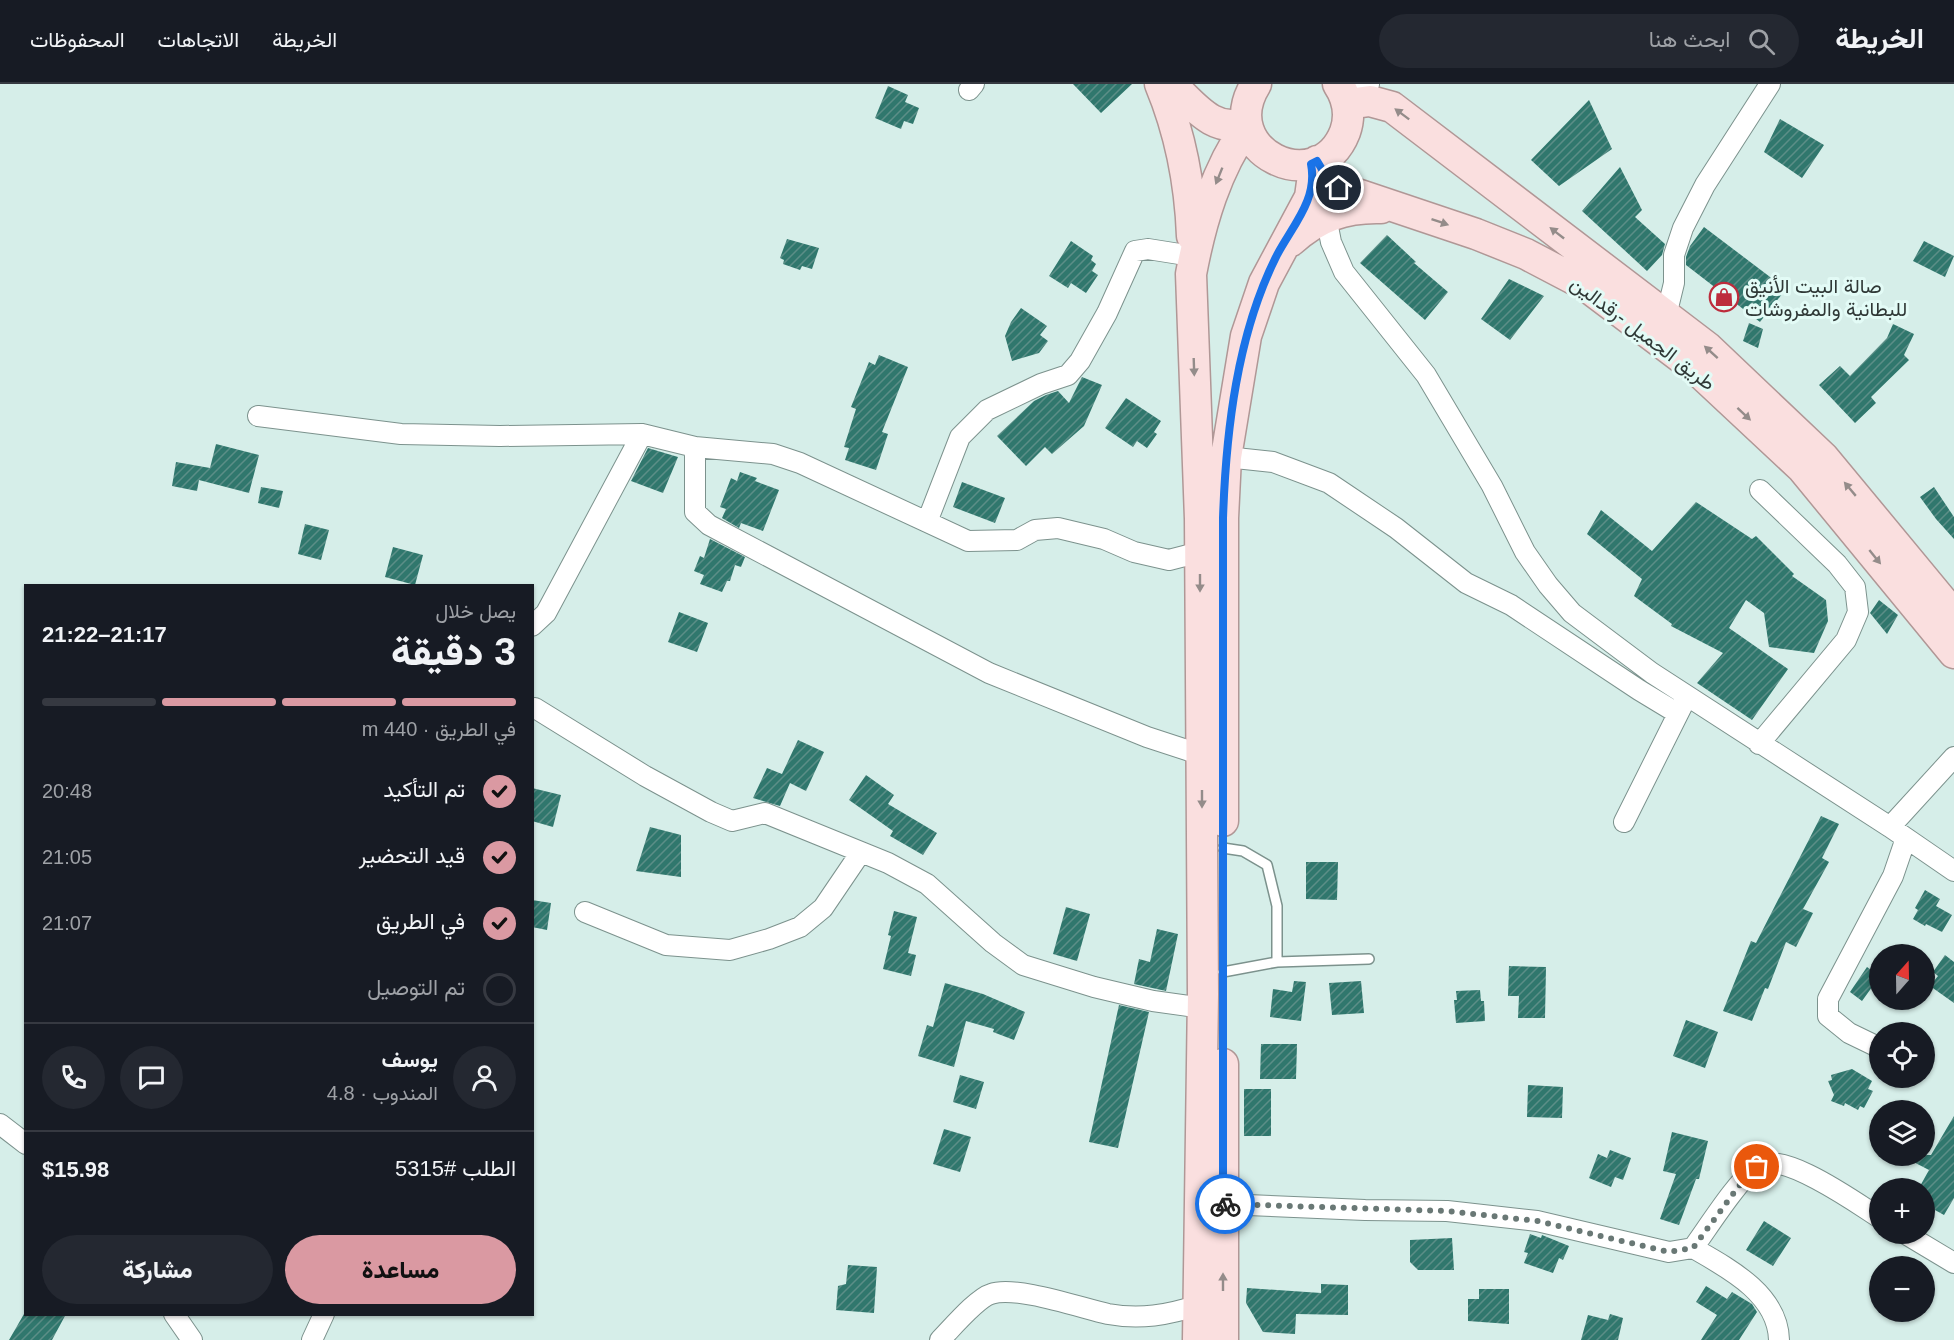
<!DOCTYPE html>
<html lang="ar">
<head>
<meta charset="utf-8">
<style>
	:root { --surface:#171b24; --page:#242831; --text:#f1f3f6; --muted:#9ea1a6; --line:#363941; --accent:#da99a2 }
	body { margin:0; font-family:Arial,Vazirmatn,sans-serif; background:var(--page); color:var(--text); direction:rtl; height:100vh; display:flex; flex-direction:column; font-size:22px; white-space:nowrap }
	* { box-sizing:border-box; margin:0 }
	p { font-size:20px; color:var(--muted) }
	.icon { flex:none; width:33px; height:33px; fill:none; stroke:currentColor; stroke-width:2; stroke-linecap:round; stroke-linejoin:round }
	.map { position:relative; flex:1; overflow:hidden; direction:ltr }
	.sheet { position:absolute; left:24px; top:500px; width:510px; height:732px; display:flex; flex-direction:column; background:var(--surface); border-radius:0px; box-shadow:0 2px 4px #0004; direction:rtl }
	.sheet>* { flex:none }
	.needle { width:39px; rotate:20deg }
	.fabs { position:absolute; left:1869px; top:860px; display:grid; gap:12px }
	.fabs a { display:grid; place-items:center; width:66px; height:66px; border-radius:50%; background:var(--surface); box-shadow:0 2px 4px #0004; font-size:30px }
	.pin { position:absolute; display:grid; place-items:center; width:51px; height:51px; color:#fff; margin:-26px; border:3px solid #fff; border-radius:50%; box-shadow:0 2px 6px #0007 }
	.courier { position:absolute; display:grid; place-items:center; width:60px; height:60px; margin:-30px; border:4px solid #1a73e8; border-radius:50%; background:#fff; color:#222; box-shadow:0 2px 8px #0007 }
	.head em { font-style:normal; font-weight:800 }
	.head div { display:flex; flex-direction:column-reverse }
	.head { display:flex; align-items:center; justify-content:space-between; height:102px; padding:0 18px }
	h1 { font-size:39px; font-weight:800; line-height:45px }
	.bar { display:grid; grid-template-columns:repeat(4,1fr); gap:9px 6px; align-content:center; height:72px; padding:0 18px }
	.bar i { height:8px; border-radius:4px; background:var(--line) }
	.bar .on { background:var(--accent) }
	.bar p { grid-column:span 4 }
	.line { display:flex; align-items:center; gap:15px; padding:0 18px; border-top:2px solid var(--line) }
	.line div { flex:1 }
	.round { display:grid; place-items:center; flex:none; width:63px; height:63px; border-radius:32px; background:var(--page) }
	ol { padding:0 18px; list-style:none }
	li { display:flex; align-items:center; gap:18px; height:66px }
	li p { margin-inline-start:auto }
	li .icon { padding:6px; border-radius:50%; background:var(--accent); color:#111; stroke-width:4 }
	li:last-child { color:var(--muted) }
	li i { width:33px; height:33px; border:3px solid var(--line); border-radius:50% }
	.primary-button { display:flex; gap:12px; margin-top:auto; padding:12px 18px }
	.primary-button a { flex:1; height:69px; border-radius:36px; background:var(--accent); color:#111; font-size:24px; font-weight:800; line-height:69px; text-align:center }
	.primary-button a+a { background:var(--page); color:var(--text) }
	header { display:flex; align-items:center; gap:36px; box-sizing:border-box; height:84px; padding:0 30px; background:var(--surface); border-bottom:2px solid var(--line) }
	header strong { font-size:28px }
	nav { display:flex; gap:33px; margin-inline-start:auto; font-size:21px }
	.search { width:420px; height:54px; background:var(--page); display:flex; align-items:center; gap:15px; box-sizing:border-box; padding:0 21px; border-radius:33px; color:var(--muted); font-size:22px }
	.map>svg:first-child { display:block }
	.building { fill:url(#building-hatch) }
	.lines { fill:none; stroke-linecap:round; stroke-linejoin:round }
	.service-casing { stroke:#7c928d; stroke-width:12 }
	.minor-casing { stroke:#7c928d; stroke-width:22 }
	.primary-casing { stroke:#b09796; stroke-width:33 }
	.service { stroke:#fff; stroke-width:9 }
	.minor { stroke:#fff; stroke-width:20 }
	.primary { stroke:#fadfdf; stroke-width:30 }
	.oneway { fill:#948c8a }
	.done { stroke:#697875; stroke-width:6; stroke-dasharray:0 10.8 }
	.route { stroke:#1a73e8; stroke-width:8 }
	.labels { text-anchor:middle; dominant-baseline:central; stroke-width:6; stroke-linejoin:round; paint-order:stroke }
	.poi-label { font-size:20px; fill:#2f3836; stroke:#e3fbf6; text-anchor:start }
	.street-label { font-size:20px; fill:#2f3836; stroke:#e3fbf6 }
</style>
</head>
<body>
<header>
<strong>الخريطة</strong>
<div class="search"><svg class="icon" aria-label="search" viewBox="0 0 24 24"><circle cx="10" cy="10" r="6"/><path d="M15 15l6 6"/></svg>ابحث هنا</div>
<nav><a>الخريطة</a><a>الاتجاهات</a><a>المحفوظات</a></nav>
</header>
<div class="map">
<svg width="1954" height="1256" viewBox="0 0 1954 1256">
	<defs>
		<pattern id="building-hatch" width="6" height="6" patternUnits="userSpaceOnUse" patternTransform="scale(1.5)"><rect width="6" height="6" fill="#30776d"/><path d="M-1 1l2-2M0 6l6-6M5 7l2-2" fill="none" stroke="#5c8e87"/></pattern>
	</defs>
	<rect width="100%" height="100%" fill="#d6eee9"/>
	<path class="building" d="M1073 0H1132L1101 29Z
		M888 2 908 11 905 18 919 24 913 40 904 37 901 45 875 34Z
		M1589 16 1612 65 1559 102 1531 76Z
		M1780 35 1824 61 1802 94 1764 68Z
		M1620 83 1642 126 1635 133 1665 160 1662 171 1647 187 1582 127Z
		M1704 143 1786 205 1760 238 1686 181V173L1690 162Z
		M1387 151 1416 178 1414 179 1448 208 1425 236 1360 179Z
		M787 155 819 164 812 185 802 182 800 186 783 180 784 176 780 174Z
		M1071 157 1093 172 1091 176 1096 180 1092 187 1098 191 1086 209 1071 199 1068 204 1049 192Z
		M1924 157 1954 172 1945 193 1913 177Z
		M1509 195 1544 212 1510 256 1481 235Z
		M1021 224 1047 242 1040 251 1048 257 1039 269 1012 277 1005 252 1011 238Z
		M1749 239 1763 245 1758 264 1743 257Z
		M1893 240 1914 250 1904 271 1909 276 1871 313 1876 319 1855 339 1819 301 1840 282 1850 292 1887 254Z
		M879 271 908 283 882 348 888 350 876 386 845 376 849 364 844 363 856 325 851 323 869 278 875 281Z
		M1082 293 1102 301 1084 342 1052 370 1045 363 1026 382 997 352 1034 317 1046 311 1058 307 1069 319Z
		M1126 314 1161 337 1154 348 1157 350 1147 364 1137 357 1133 363 1105 344Z
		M216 360 259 371 249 409 199 396 197 407 172 402 176 378 210 384Z
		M648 364 678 373 663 409 631 397Z
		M740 388 757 394 755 397 779 406 763 447 741 439 739 444 722 434 726 425 720 423 731 394 737 397Z
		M962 398 1005 414 995 439 953 423Z
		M261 403 283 407 279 424 258 419Z
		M1934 403 1954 433V455L1936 435 1920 413Z
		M1696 418 1752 455 1756 452 1794 490 1792 492 1826 516 1828 537 1814 569 1769 563 1764 529 1746 516 1729 544 1788 585 1752 636 1697 599 1723 569 1671 542 1672 540 1634 512 1642 495 1587 450 1601 426 1652 467Z
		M305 440 329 446 321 476 298 470Z
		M710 455 745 473 741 483 735 481 730 497H727L722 508 700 500 704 491 694 487 700 472 704 474Z
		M393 463 423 471 415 501 385 493Z
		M1879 516 1898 531 1887 550 1870 529Z
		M679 528 708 539 697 568 668 558Z
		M798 656 824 668 806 707 790 699 780 722 753 714 767 684 782 690Z
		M866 691 894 711 888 720 937 749 923 771 890 752 893 747 849 716Z
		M532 704 561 711 553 743 532 737Z
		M1821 732 1839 740 1822 774 1829 778 1803 825 1813 829 1796 863 1786 858 1768 905 1765 904 1752 937 1723 927 1751 857 1756 859Z
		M650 743 681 751V793L636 787Z
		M1306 778H1338L1337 816 1306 815Z
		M1925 806 1940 815 1936 822 1952 831 1942 848 1926 840 1925 842 1913 835 1918 826 1915 824Z
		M532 816 551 819 547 846 532 843Z
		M1066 823 1090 830 1077 877 1053 870Z
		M894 827 917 833 908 869 916 871 911 892 883 885 891 852 888 851Z
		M1157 845 1178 850 1166 907 1134 900 1139 875 1150 878Z
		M1945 871 1954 878V919L1930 902 1938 892 1933 888Z
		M1509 882 1546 883 1545 934H1518L1519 912H1508Z
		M1867 883 1880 892 1862 917 1850 908Z
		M1294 897 1306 898 1301 937 1270 933 1273 905 1292 908Z
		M1361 897 1364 929 1332 931 1329 899Z
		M945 899 983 910 1025 928 1014 956 993 948 994 945 966 937 954 983 918 972 927 941 933 943Z
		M1480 906 1481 917H1484L1485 937 1456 939 1454 916H1457L1456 907Z
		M1119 921 1149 928 1118 1064 1089 1058Z
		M1686 936 1718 948 1705 984 1673 972Z
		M1261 960H1297L1296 995H1260Z
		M1852 985 1872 997 1868 1005 1873 1007 1864 1024 1860 1022 1858 1026 1845 1019 1844 1022 1831 1017 1834 1011 1828 997 1832 996 1831 991Z
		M960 991 984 998 976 1025 953 1018Z
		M1528 1001 1563 1003 1562 1034 1527 1033Z
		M1244 1005H1271V1052H1244Z
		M1954 1032V1114L1944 1131 1924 1120V1104H1919L1929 1086 1900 1071H1931Z
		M944 1045 971 1053 960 1088 933 1080Z
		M1672 1048 1708 1057 1699 1095H1696L1679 1141 1660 1135 1676 1090 1663 1087Z
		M1610 1066 1631 1074 1623 1096 1615 1093 1611 1103 1589 1094 1598 1070 1607 1074Z
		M1764 1137 1791 1154 1773 1182 1746 1166Z
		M1530 1150 1541 1154 1542 1151 1569 1162 1563 1176 1559 1174 1553 1189 1524 1179 1528 1169 1524 1168Z
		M1452 1154 1454 1186H1418L1410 1178V1156Z
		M848 1181 877 1183 874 1229 836 1226 838 1202 846 1200Z
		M1321 1200 1348 1201V1231L1296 1230 1295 1250 1263 1248 1246 1219 1247 1204 1321 1209Z
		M1706 1202 1727 1215 1732 1208 1752 1220 1757 1228 1739 1256H1701L1717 1231 1696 1218Z
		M1479 1205H1509V1240L1468 1237V1215H1479Z
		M24 1230H66L52 1256H9Z
		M1610 1230 1623 1234 1618 1256H1581L1588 1231 1608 1236Z"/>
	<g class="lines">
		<g class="service-casing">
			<path id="service" d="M1223 764 1243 767 1267 781 1277 822V878
				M1223 888 1277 878 1369 875"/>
		</g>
		<g class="minor-casing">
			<path id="minor" d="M969 6 974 0
				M1344 10 1354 8 1369 0
				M1326 133 1331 158 1344 188 1426 291 1492 402 1525 468 1548 501 1572 529 1652 589 1890 743 1954 787
				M1666 232 1674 199V171L1683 144 1705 101 1770 0
				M258 332 401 350 500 352 642 350 695 363 773 370 800 379 968 457 1017 456 1035 446 1058 444 1104 455 1134 468 1169 476 1200 468
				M695 363V428L709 441 989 589 1147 653 1202 671
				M1226 373 1273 378 1329 399 1396 444 1466 499 1511 521 1639 606 1677 629
				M927 438 960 353 987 326 1041 300 1068 291 1080 277 1107 229 1135 167 1148 165 1192 172
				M532 542 546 529 642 350
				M535 624 645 692 711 728 732 737 765 729 888 779 927 800 993 859 1023 881 1094 903 1153 917 1203 924
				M1759 660 1846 556 1858 528 1855 503 1837 480 1760 406
				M1624 738 1683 620
				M1890 743 1954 673
				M585 828 666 861 730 866 769 855 800 843 823 824 861 768
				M1880 964 1849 949 1828 932V915L1893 792 1906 754
				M0 1040 26 1060
				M1223 1120 1365 1126 1447 1127 1537 1137 1669 1168 1693 1164C1709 1142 1736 1099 1756 1083 1781 1064 1856 1119 1880 1134
				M1904 1149 1954 1179
				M1693 1164C1728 1184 1778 1210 1779 1256
				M174 1230 192 1256
				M312 1256 324 1230
				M940 1256C951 1245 977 1214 991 1210 1015 1201 1081 1224 1108 1230 1140 1236 1168 1231 1199 1221"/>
		</g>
		<g class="primary-casing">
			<path id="primary" d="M1160 0C1180 48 1190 100 1192 152
				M1171 0C1193 20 1214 51 1246 38
				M1256 0C1214 67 1318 117 1345 48 1351 31 1348 15 1338 0
				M1347 20 1370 17 1392 23 1707 263 1824 374 1954 531
				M1317 77 1329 97 1339 104 1476 150 1526 170 1585 201 1695 284 1802 384 1954 569
				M1291 157C1317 133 1345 123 1381 124
				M1223 737V434L1226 373 1246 252 1264 199 1310 113 1313 91 1310 80
				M1198 1256 1203 910 1200 435 1191 190C1201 137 1216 86 1247 42
				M1223 1256V980"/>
		</g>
		<use href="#service" class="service"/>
		<use href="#minor" class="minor"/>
		<use href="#primary" class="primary"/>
	</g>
	<defs><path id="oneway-solid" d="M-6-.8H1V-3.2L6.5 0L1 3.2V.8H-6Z" transform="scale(1.5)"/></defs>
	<g class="oneway">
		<use href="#oneway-solid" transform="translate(1402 30) rotate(-143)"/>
		<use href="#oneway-solid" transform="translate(1219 92) rotate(112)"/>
		<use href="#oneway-solid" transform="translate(1440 138) rotate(19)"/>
		<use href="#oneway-solid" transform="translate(1557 149) rotate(-142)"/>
		<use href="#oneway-solid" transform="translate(1711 268) rotate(-138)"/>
		<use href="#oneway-solid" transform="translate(1194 283) rotate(88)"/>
		<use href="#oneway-solid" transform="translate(1744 330) rotate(43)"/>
		<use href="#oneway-solid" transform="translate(1850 405) rotate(-130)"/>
		<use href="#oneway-solid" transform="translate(1875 473) rotate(51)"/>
		<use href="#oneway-solid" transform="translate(1200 499) rotate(90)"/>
		<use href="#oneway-solid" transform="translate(1202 715) rotate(90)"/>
		<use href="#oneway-solid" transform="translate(1223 1198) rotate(-90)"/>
	</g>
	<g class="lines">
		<path class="done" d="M1225 1120 1447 1127 1537 1137 1669 1168 1693 1164 1739 1102 1757 1083"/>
		<path class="route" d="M1225 1120H1223V434C1226 347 1237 250 1277 171 1293 141 1318 115 1311 80L1317 77 1329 97 1339 104"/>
	</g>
	<defs>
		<g id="shop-ring" transform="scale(1.5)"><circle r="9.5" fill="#e3fbf6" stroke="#bd2c3c" stroke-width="1.5"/><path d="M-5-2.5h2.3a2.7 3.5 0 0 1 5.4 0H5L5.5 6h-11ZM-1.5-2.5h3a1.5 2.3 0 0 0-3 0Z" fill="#bd2c3c"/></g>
	</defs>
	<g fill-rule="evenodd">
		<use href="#shop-ring" x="1724" y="213"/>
	</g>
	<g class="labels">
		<g class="poi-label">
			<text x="1745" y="202">صالة البيت الأنيق<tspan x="1745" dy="23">للبطانية والمفروشات</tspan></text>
		</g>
		<g class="street-label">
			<text transform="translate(1643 249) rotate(37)">طريق الجميل -رقدالين</text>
		</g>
	</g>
</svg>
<div class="fabs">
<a><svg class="needle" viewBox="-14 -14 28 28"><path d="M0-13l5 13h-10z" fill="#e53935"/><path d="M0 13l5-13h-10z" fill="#9ea1a6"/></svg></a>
<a><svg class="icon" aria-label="locate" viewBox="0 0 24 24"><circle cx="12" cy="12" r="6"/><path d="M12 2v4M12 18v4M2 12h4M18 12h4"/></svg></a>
<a><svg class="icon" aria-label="layers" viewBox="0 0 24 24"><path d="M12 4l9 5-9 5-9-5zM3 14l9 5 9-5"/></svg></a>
<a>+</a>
<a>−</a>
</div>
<div class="pin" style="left:1757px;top:1083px;background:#ea580c"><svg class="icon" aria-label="bag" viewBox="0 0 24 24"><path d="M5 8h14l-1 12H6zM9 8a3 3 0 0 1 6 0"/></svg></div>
<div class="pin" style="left:1339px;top:104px;background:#1f2937"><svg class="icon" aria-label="home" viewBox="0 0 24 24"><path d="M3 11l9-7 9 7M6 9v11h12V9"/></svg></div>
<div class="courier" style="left:1225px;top:1120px"><svg class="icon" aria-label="bike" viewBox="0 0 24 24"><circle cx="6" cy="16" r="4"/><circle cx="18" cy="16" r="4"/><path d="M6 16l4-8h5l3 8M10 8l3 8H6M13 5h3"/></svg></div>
<section class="sheet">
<div class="head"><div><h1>3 دقيقة</h1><p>يصل خلال</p></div><em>21:17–21:22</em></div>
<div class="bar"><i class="on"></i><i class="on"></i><i class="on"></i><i></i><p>في الطريق · 440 m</p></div>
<ol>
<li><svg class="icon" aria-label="check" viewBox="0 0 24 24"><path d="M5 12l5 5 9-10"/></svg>تم التأكيد<p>20:48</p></li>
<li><svg class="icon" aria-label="check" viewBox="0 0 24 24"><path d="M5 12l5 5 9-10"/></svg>قيد التحضير<p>21:05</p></li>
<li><svg class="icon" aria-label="check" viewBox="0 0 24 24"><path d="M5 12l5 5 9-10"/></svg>في الطريق<p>21:07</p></li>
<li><i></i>تم التوصيل</li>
</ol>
<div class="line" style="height:108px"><a class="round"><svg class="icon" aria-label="person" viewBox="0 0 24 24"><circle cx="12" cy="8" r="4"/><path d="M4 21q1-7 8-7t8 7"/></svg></a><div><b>يوسف</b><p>المندوب · 4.8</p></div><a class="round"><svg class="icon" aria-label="chat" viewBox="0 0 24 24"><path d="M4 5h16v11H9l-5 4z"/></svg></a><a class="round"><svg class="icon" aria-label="phone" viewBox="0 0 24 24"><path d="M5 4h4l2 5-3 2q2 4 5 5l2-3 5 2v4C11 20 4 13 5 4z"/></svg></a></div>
<div class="line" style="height:78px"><div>الطلب #5315</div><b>$15.98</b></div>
<div class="primary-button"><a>مساعدة</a><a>مشاركة</a></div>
</section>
</div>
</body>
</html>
